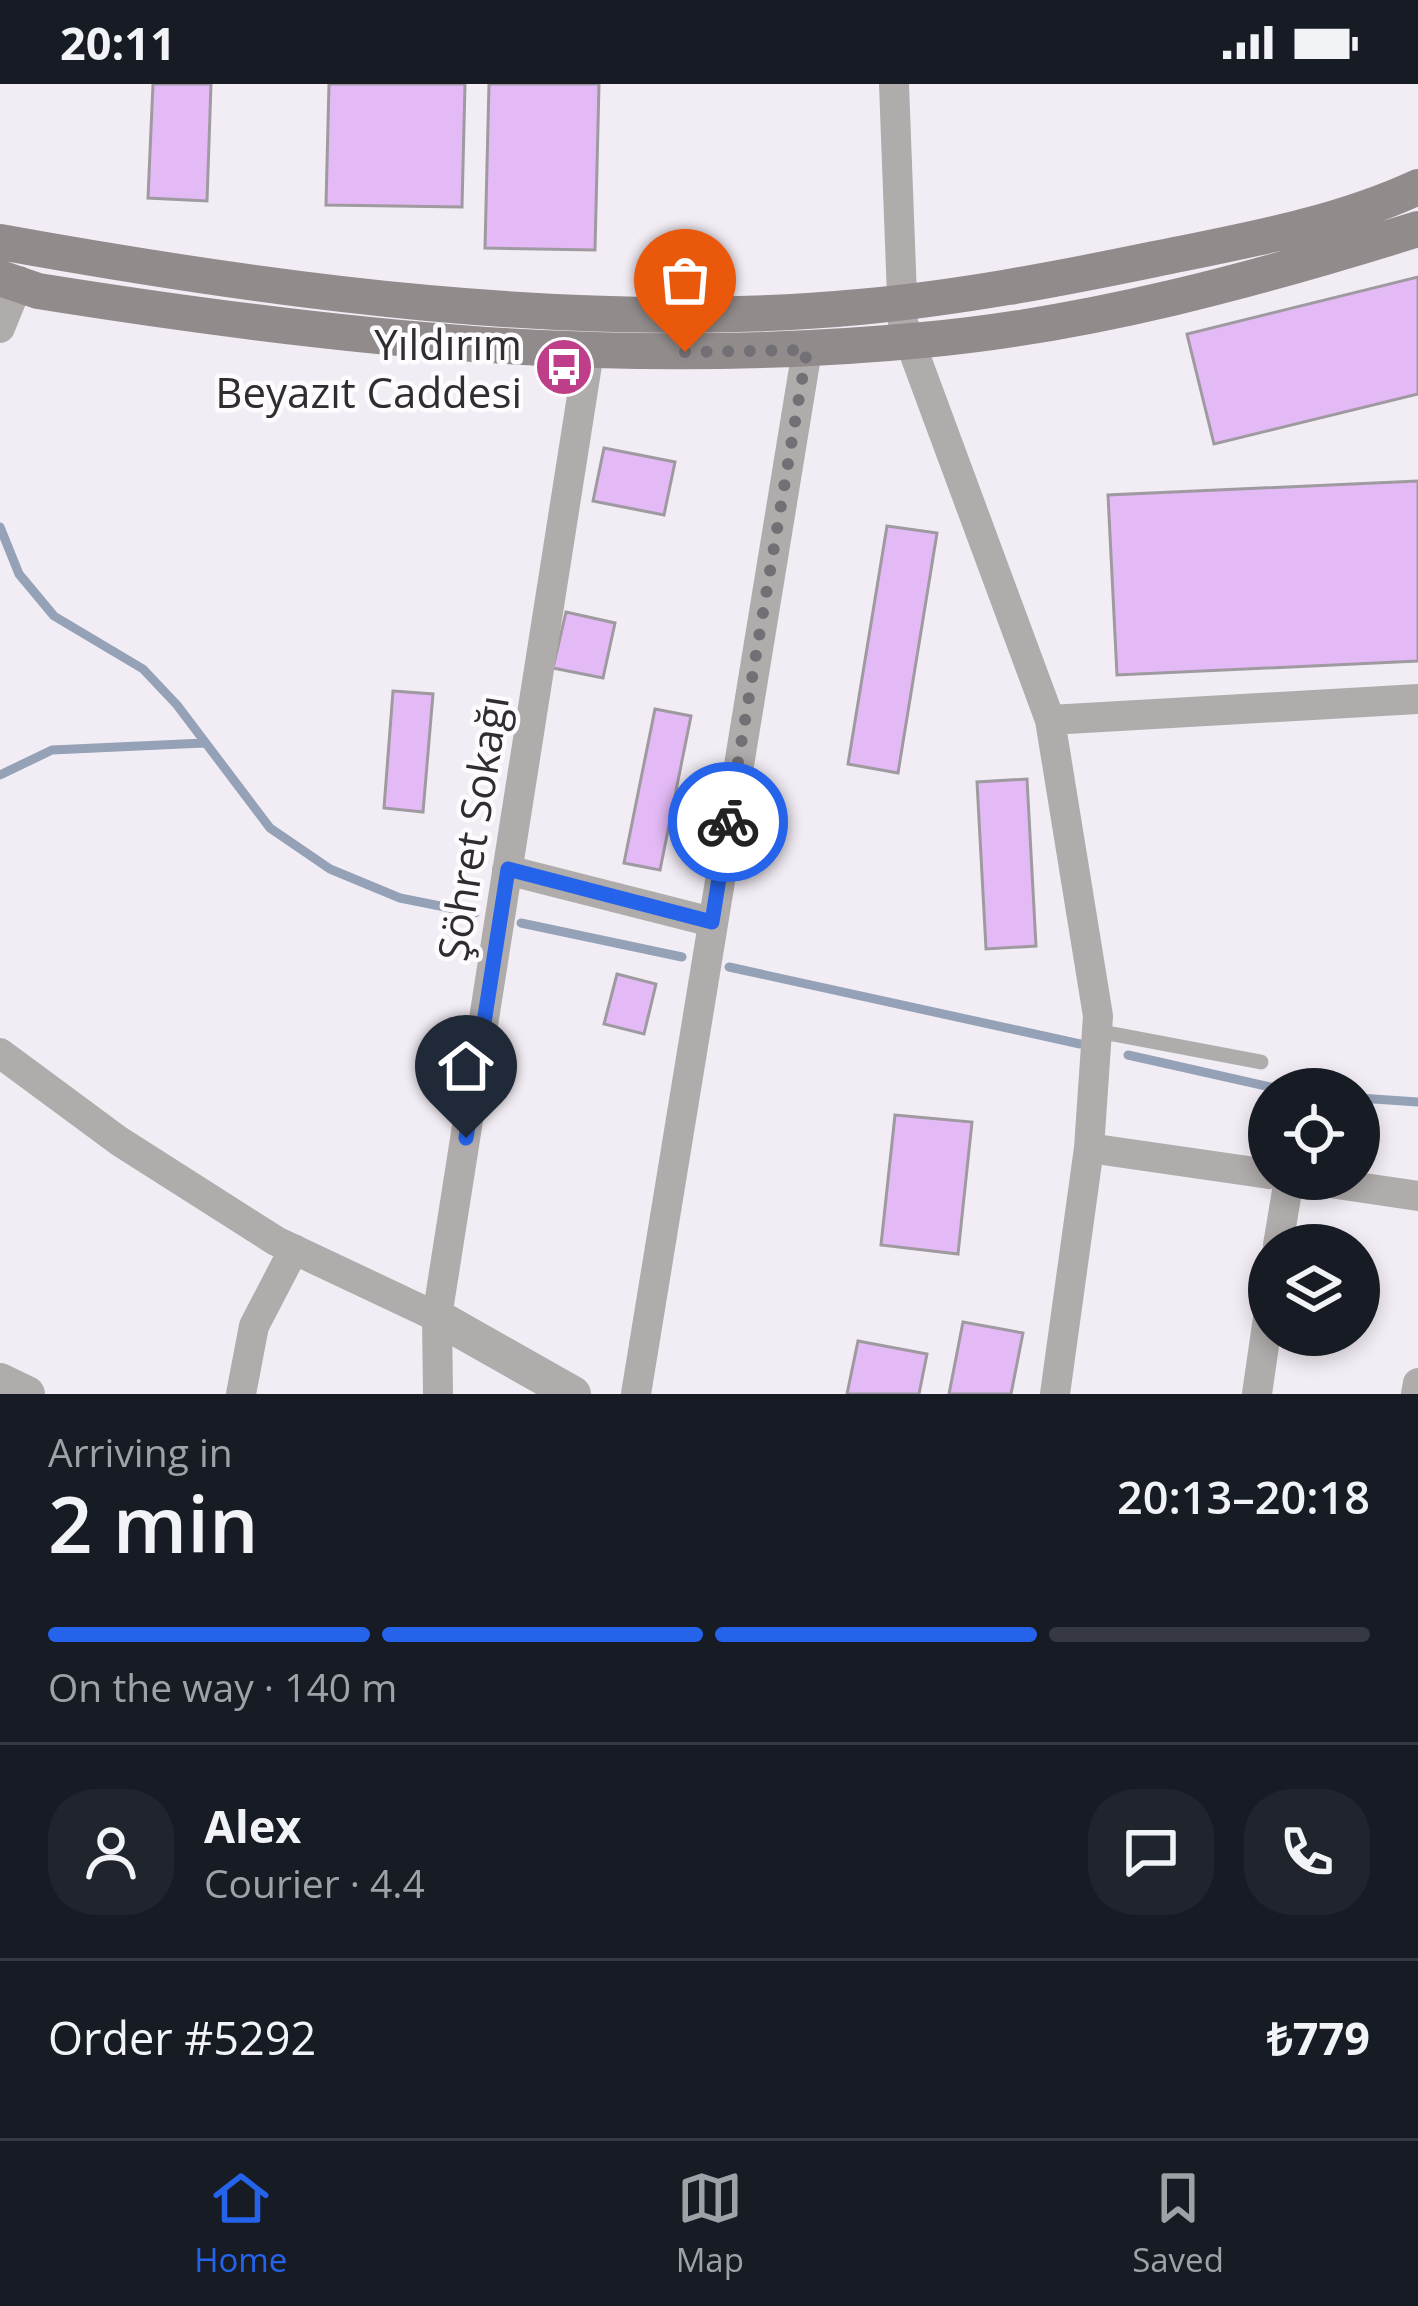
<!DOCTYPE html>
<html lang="en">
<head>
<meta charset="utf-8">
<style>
	:root { --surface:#171b24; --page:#20242c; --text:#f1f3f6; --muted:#9ea1a6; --line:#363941; --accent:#2563eb }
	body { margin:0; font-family:"Open Sans",sans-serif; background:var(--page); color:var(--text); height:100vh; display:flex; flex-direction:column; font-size:45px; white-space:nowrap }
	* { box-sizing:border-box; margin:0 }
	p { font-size:39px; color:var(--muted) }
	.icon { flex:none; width:66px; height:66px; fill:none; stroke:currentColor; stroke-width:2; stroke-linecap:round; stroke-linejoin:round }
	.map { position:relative; height:1310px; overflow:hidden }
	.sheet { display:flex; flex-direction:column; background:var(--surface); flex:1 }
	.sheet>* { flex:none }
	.tools { position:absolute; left:1248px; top:984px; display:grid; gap:24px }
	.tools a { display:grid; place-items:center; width:132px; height:132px; border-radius:50%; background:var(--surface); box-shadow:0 6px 18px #0003; font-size:60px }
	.pin { position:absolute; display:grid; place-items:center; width:102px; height:102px; color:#fff; margin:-123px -51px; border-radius:50% 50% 50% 0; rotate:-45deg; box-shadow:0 0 12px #0007 }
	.pin .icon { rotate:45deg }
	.courier { position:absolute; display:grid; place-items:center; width:120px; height:120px; margin:-60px; border:9px solid #2563eb; border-radius:50%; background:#fff; color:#222; box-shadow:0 3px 15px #0007 }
	.head em { font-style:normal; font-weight:600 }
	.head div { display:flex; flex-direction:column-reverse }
	.head { display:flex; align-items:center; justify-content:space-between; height:204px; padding:0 48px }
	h1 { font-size:78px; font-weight:600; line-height:90px }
	.bar { display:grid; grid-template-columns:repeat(4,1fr); gap:18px 12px; align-content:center; height:144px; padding:0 48px }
	.bar i { height:15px; border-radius:9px; background:var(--line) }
	.bar .active { background:var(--accent) }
	.bar p { grid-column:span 4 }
	.line { display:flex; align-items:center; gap:30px; padding:0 48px; border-top:3px solid var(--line) }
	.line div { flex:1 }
	.round { display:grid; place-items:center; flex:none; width:126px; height:126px; border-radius:48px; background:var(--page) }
	.status { display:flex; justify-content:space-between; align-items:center; height:84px; padding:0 60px; background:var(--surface); direction:ltr }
	.status svg { height:33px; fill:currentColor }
	.tabs { display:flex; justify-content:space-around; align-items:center; height:168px; border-top:3px solid var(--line); background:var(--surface); font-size:33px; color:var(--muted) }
	.tabs a { display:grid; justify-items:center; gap:6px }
	.tabs .active { color:var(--accent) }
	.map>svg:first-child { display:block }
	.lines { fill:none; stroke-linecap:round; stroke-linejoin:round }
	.stream { stroke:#94a1b7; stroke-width:9 }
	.building { fill:#e4baf6; stroke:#9e9aa0; stroke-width:3 }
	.service { stroke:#b0acab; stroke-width:15 }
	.minor { stroke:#b0acab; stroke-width:30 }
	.tertiary { stroke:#b0acab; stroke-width:36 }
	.secondary { stroke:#918b8b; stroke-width:36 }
	.done { stroke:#737075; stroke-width:12; stroke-dasharray:0 21.6 }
	.route { stroke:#2563eb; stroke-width:15 }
	.labels { text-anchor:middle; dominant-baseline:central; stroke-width:9; stroke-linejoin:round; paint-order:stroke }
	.poi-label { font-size:42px; fill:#2f2d30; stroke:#fdfbfe; text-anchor:end }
	.street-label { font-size:42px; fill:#2f2d30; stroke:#fdfbfe }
</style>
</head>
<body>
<div class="status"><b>20:11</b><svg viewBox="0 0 49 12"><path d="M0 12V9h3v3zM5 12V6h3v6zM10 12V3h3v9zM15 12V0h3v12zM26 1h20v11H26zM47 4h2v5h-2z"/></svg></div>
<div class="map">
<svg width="1418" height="1310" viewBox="0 0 1418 1310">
	<rect width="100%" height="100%" fill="#f2edf4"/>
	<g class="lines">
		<path class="stream" d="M0 443 19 490 54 532 143 585 177 621 270 744 330 785 400 814 475 829
			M0 691 52 666 204 659
			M521 839 682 873
			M729 883 1080 960
			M1128 971 1279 1005
			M1359 1014 1418 1018"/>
	</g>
	<path class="building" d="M153 0H211L207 117 148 114Z
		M329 0H465L462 123 326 121Z
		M489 0H599L595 166 485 164Z
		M1418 193V310L1214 360 1187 250Z
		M604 364 675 378 664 431 593 417Z
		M1418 397V577L1117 591 1108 411Z
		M887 442 937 449 898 689 848 680Z
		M566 528 615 539 603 594 553 584Z
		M393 607 433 610 423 728 384 724Z
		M655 625 691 632 660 786 624 779Z
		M1027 695 1036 862 986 865 977 698Z
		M617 890 656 900 644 950 604 940Z
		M895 1031 972 1038 958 1170 881 1161Z
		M963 1238 1023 1249 1011 1310H949Z
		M858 1257 927 1270 919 1310H847Z"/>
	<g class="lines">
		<path class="service" d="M1097 947 1261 978"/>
		<path class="minor" d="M894 0 903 239 1050 636 1098 932 1089 1064 1055 1310
			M0 244 19 197
			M1050 636 1418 615
			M507 786 712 838
			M0 969 119 1057 276 1157 437 1233
			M1089 1064 1269 1090
			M1303 1095 1418 1112
			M1278 1161 1289 1095
			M241 1310 254 1242 294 1165
			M438 1310 437 1233 589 268
			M636 1310 807 266
			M1257 1310 1269 1227
			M1416 1310 1418 1299"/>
		<path class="tertiary" d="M437 1233 573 1310
			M0 1297 27 1310"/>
		<path class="secondary" d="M0 158C276 208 579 249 859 223 958 214 1058 195 1155 175 1243 157 1336 141 1418 103
			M0 194 38 207C339 255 618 285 923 256 1090 241 1258 195 1418 145"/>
	</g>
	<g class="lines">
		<path class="done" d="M685 268 807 266 728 738"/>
		<path class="route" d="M466 1054 508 785 712 838 728 738"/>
	</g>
	<defs>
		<g id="bus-disc" transform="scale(3)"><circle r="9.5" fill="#be3e89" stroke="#fdfbfe"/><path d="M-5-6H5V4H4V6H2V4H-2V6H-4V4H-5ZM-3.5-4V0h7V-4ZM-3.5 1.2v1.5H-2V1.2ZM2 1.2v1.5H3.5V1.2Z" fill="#fff"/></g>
	</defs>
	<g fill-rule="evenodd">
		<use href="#bus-disc" x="564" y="283"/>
	</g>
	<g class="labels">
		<g class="poi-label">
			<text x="522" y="259">Yıldırım<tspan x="522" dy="48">Beyazıt Caddesi</tspan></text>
		</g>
		<g class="street-label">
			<text transform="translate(472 744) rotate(-81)">Şöhret Sokağı</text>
		</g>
	</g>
</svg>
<div class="tools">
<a><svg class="icon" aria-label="locate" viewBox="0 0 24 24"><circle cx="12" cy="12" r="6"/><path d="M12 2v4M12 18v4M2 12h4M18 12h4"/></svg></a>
<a><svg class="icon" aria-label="layers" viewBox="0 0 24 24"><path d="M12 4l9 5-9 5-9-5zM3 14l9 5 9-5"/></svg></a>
</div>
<div class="pin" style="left:685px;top:268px;background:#ea580c"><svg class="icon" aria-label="bag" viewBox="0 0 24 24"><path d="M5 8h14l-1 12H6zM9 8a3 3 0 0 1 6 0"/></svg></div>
<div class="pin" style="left:466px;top:1054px;background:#1f2937"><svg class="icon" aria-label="home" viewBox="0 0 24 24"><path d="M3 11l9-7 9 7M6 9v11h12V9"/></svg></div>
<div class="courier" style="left:728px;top:738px"><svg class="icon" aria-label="bike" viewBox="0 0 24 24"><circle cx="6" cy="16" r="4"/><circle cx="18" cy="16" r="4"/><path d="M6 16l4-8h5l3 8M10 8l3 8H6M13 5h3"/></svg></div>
</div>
<section class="sheet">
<div class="head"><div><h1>2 min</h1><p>Arriving in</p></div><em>20:13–20:18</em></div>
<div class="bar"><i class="active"></i><i class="active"></i><i class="active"></i><i></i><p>On the way · 140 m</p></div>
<div class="line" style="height:216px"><a class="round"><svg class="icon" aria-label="person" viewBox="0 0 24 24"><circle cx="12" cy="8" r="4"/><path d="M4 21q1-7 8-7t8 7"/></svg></a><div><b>Alex</b><p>Courier · 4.4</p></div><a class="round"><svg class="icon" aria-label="chat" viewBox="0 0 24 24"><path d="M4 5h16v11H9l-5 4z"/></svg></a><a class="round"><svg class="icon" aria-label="phone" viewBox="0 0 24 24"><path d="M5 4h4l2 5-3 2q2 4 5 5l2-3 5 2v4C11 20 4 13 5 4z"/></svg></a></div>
<div class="line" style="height:156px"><div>Order #5292</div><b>₺779</b></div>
</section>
<nav class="tabs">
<a class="active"><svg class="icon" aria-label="home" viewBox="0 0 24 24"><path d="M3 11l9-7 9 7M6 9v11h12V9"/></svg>Home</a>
<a><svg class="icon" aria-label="map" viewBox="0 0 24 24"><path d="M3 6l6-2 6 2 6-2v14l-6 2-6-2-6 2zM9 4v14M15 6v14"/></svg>Map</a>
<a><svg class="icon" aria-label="saved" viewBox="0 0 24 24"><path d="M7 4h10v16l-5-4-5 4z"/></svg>Saved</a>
</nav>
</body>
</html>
